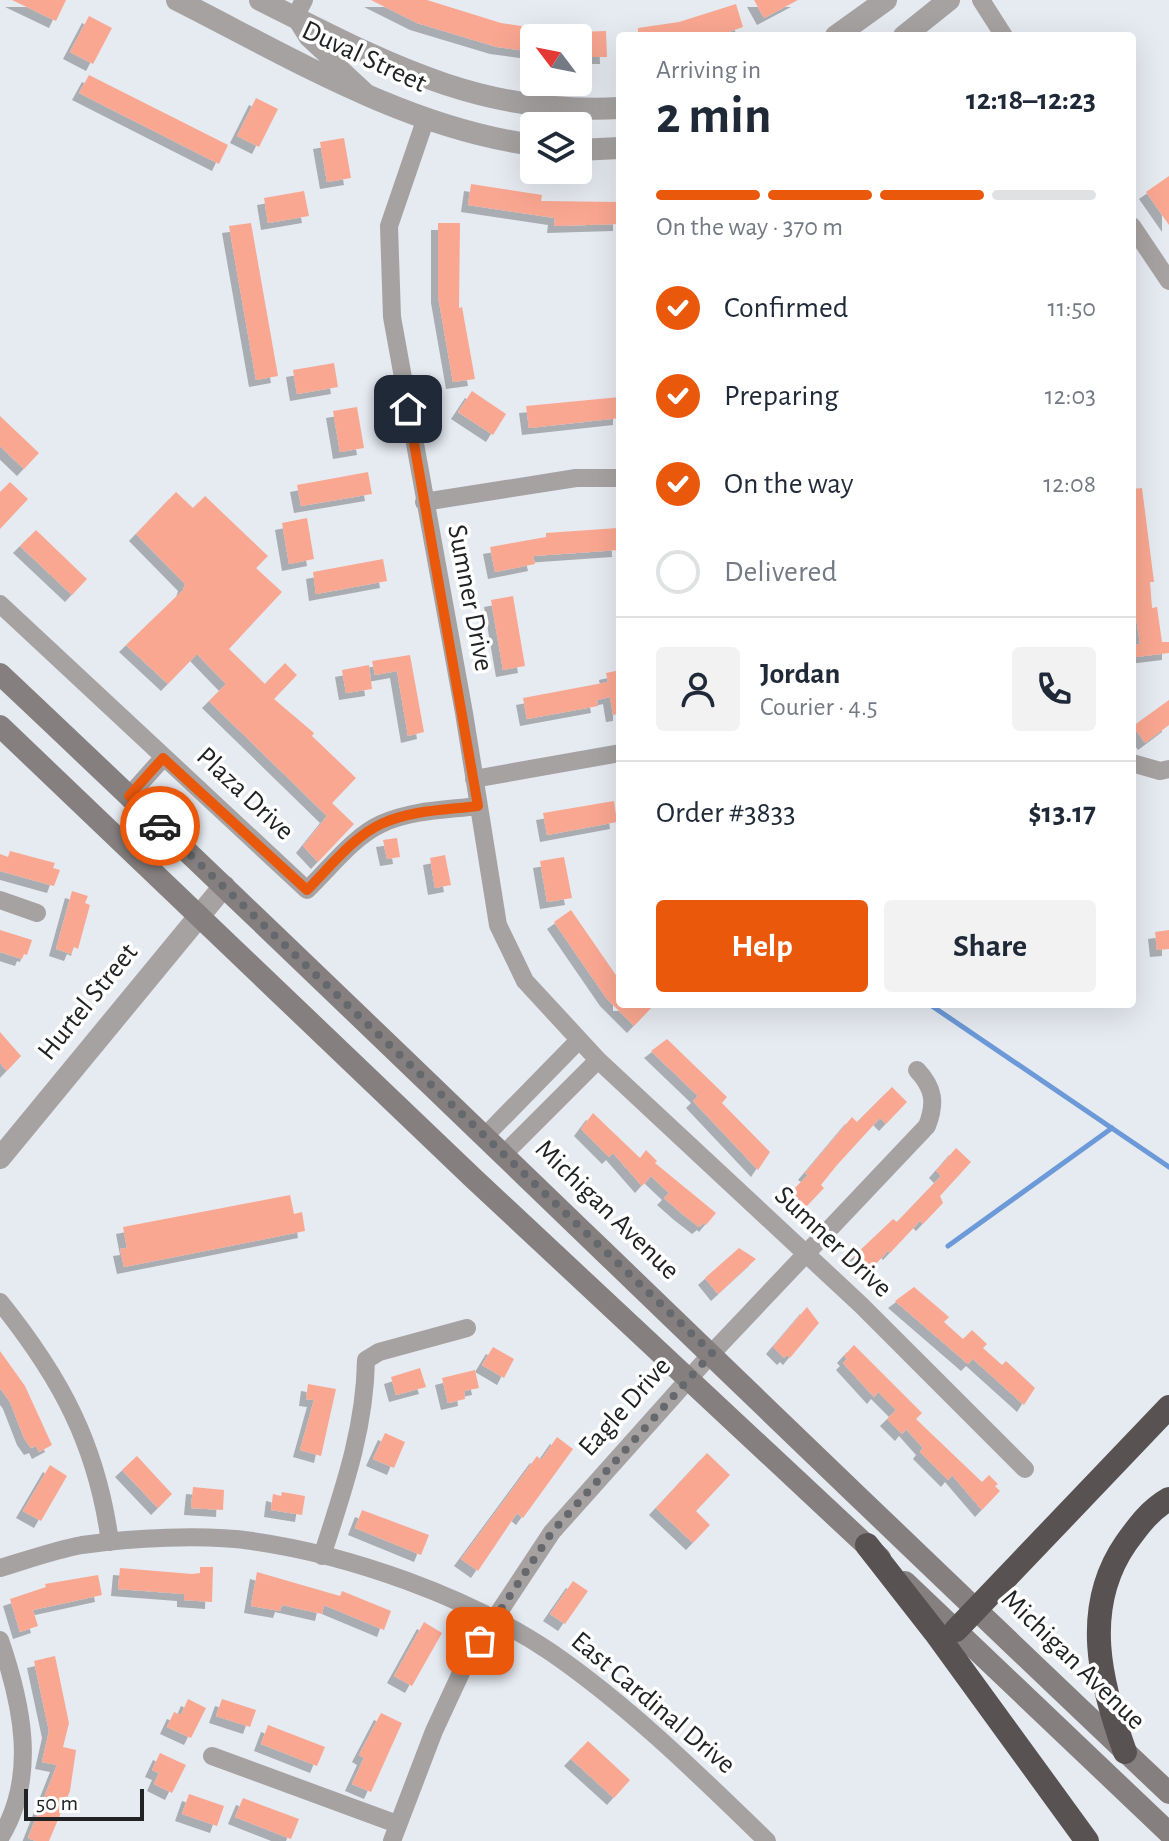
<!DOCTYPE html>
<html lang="en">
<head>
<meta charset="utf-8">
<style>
	:root { --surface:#fff; --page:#f2f2f3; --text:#1f2937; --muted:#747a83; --line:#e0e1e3; --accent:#ea580c }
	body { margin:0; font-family:"Alegreya Sans",sans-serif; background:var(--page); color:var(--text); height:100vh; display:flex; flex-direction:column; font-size:30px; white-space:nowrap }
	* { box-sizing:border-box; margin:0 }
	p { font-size:26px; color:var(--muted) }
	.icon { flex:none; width:44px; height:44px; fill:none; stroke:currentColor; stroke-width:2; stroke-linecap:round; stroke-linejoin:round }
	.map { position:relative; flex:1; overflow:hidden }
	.side { position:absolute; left:616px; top:32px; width:520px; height:976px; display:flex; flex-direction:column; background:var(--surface); border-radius:8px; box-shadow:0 8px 32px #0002 }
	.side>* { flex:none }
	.needle { width:52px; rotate:302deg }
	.buttons { position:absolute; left:520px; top:24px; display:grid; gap:16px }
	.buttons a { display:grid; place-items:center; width:72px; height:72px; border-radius:8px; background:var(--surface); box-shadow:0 8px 32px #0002; font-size:40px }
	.scale { position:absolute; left:24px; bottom:20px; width:120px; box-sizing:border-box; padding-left:8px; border:4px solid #202224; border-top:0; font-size:22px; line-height:28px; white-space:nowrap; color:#202224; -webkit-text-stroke:6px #fff; paint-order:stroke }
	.pin { position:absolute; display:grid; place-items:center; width:68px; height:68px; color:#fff; margin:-34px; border-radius:16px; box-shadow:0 4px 12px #0006 }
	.courier { position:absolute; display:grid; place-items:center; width:80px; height:80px; margin:-40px; border:6px solid #ea580c; border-radius:50%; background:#fff; color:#222; box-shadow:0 2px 10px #0007 }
	.head em { font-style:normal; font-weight:700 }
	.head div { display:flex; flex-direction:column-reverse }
	.head { display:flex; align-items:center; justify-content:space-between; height:136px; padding:0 40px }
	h1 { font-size:52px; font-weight:700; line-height:60px }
	.bar { display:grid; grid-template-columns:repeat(4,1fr); gap:12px 8px; align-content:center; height:96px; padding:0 40px }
	.bar i { height:10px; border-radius:6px; background:var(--line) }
	.bar .active { background:var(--accent) }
	.bar p { grid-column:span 4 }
	.line { display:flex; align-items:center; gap:20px; padding:0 40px; border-top:2px solid var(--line) }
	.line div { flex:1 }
	.round { display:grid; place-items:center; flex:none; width:84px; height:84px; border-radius:8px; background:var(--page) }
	ol { padding:0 40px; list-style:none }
	li { display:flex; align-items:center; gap:24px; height:88px }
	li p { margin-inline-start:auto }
	li .icon { padding:8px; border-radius:50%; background:var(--accent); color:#fff; stroke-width:4 }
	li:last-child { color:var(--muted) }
	li i { width:44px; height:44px; border:4px solid var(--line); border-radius:50% }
	.action { display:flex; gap:16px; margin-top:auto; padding:16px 40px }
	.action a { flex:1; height:92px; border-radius:8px; background:var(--accent); color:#fff; font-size:32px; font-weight:700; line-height:92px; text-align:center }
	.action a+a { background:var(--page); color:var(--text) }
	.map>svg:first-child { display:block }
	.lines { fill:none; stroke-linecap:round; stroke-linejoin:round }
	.stream { stroke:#6c99d7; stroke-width:5 }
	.building { fill:#faa791; filter:url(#shadow) }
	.minor { stroke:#a6a2a2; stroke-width:18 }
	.tertiary { stroke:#a6a2a2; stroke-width:22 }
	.secondary { stroke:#85807f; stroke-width:22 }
	.motorway { stroke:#595252; stroke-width:24 }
	.done { stroke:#65686c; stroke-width:8; stroke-dasharray:0 14.4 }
	.route { stroke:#ea580c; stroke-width:10 }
	.labels { text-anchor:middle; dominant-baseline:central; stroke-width:7; stroke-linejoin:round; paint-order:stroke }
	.street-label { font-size:28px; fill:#202224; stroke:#fff }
</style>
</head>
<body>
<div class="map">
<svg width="1169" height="1841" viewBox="0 0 1169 1841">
	<defs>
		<filter id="shadow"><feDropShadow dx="-7" dy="7" stdDeviation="0" flood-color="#0004"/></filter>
	</defs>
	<rect width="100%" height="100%" fill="#e6eaf1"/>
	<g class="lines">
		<path class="stream" d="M929 1004 1169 1167
			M948 1246 1112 1128"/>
	</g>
	<path class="building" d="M12 0H66L56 21Z
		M371 0H427L501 23 534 28V52L497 47 417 23Z
		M754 0H798L764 18Z
		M736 4 743 27 717 36H638V28L679 22Z
		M89 16 112 28 93 64 70 52Z
		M606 31 607 57H578V32Z
		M89 75 228 145 219 164 79 93Z
		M256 98 278 109 259 147 237 136Z
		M344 138 351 178 327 182 320 142Z
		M1169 176V225L1146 192Z
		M471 184 542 195 541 201 620 202V224L554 226 555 218 468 205Z
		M304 191 309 216 268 223 264 198Z
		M251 223 278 376 256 380 229 226Z
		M438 223H460L459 308 462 307 475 379 453 382 438 296Z
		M334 363 338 387 297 394 293 370Z
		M472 391 506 414 493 435 458 412Z
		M620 397V418L529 428 526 406Z
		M357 407 364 448 340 452 333 411Z
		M0 416 39 453 24 469 0 446Z
		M368 472 372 494 301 506 297 485Z
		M10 482 28 499 0 529V492Z
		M1142 488 1154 582H1150L1152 608 1157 607 1162 642H1169V653L1136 657 1135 645 1140 644 1132 590V489Z
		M176 492 193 508 205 496 268 556 256 568 282 592 229 649 265 684 285 663 297 675 274 699 314 733 312 736 356 778 332 803 354 824 318 862 303 846 327 816 209 701 226 684 197 654 168 684 126 645 183 590 185 584 136 534Z
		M307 518 314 559 289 564 282 523Z
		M618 528 619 550 533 556 535 564 495 572 490 547 546 537V533Z
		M36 530 87 579 72 595 20 546Z
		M383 559 387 581 316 594 313 572Z
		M513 596 525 666 503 670 491 600Z
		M410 655 424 732 408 736 397 671 375 675 372 661Z
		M369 665 372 689 346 693 342 670Z
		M620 670V714L613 715 610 697 597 700 598 706 527 719 523 698 608 682 606 673Z
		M1169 700V725L1145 743 1133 726Z
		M614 801 617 822 547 835 543 813Z
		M397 838 400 857 387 859 383 840Z
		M10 851 55 863 53 868 60 870 54 886 0 871V854L8 857Z
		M445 855 451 885 435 888 430 858Z
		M564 857 572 898 547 902 540 861Z
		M72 891 88 896 85 903 90 905 78 949 74 947 71 954 56 949Z
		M571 910 620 981V1004H655L634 1026 607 999 554 922Z
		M0 930 32 940 27 955 24 954 22 959 0 952Z
		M1169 930V949L1157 950 1155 932Z
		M0 1032 21 1056 7 1071 0 1063Z
		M667 1039 727 1097 722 1103 770 1152 758 1170 693 1101 698 1096 651 1051Z
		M892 1087 907 1102 886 1124 880 1118 837 1165 821 1185 824 1188 806 1207 792 1191 808 1175 805 1173 852 1117 857 1122Z
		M593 1113 640 1158 646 1150 657 1161 655 1163 716 1213 706 1225 704 1223 699 1227 681 1213 664 1198 669 1193 651 1176 642 1186 613 1153 609 1157 581 1129Z
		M956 1148 971 1162 940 1196 943 1203 923 1224 920 1221 890 1253 888 1251 873 1267 868 1263 865 1267 853 1257 893 1219 897 1222 941 1176 936 1171Z
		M290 1195 294 1214 302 1212 305 1231 124 1267 120 1249 127 1248 123 1227Z
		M739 1248 756 1259 718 1294 705 1278Z
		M914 1287 949 1317 944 1322 963 1339 972 1330 987 1344 983 1348 1002 1365 1006 1361 1035 1388 1024 1405 973 1359 968 1364 895 1301Z
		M807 1307 819 1323 790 1358 787 1355 784 1358 773 1347Z
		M854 1345 922 1413 916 1419 982 1482 989 1475 998 1484 995 1486 1000 1491 982 1510 952 1475 948 1480 920 1452 923 1448 906 1429 902 1434 887 1419 896 1410 878 1392 874 1397 843 1363 847 1359 844 1356Z
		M493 1347 514 1359 504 1378 482 1365Z
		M0 1351 25 1386 52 1445 39 1452 36 1446 31 1448 24 1438 10 1402 0 1388Z
		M420 1368 426 1387 396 1395 391 1377Z
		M475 1370 479 1388 464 1391 465 1399 448 1403 442 1378Z
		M308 1384 336 1389 321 1456 300 1450 314 1400 306 1399Z
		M385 1433 405 1442 394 1468 373 1459Z
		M557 1437 573 1449 523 1518 517 1513 478 1571 461 1559 537 1456 541 1460Z
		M707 1453 730 1475 696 1511 710 1525 693 1543 656 1508Z
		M137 1456 172 1494 158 1508 122 1470Z
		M50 1465 67 1476 41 1521 23 1511Z
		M193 1487 224 1490 223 1510 191 1508Z
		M282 1492 305 1496 302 1515 271 1510 273 1494 281 1496Z
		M362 1510 429 1535 421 1555 355 1528Z
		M200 1567H213L212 1602 184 1600V1594L118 1589 120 1568 192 1574 200 1573Z
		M257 1572 340 1596 342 1591 391 1611 384 1630 324 1605 322 1614 282 1605 280 1611 251 1606Z
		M98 1575 102 1595 33 1610 38 1626 20 1632 10 1599 46 1587 45 1584Z
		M573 1581 588 1591 565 1624 550 1614Z
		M424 1622 442 1633 412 1686 394 1676Z
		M55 1656 69 1723 63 1747 76 1750 70 1791 49 1841H36L28 1838 57 1765 42 1762 49 1731 34 1661Z
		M188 1699 206 1708 191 1738 167 1727 174 1712 181 1715Z
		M222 1699 256 1710 250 1727 216 1716Z
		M381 1713 402 1723 371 1792 352 1784 364 1758 359 1755Z
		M268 1725 325 1747 317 1766 261 1744Z
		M588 1741 630 1780 614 1798 571 1759Z
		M160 1753 186 1765 172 1793 154 1784 159 1773 152 1770Z
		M189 1794 224 1806 217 1826 182 1814Z
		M243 1798 299 1819 291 1839 235 1817Z"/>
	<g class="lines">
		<path class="minor" d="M304 0 295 17 308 38 365 91
			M981 0 1004 36
			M426 118 389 226 392 317 464 713 498 925 525 981 598 1060 861 1305 1025 1469
			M1132 226 1169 281
			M424 502 576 478H620
			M0 604 307 890C330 868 353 837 381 824 411 810 446 810 478 806
			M1132 763 1160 771 1169 769
			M474 779 620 753
			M129 796 163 758
			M0 900 37 913
			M486 1135 579 1040
			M505 1153 598 1060
			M0 1302C61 1378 97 1445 110 1542
			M322 1556C343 1491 365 1429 366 1360L379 1352 467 1328
			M0 1568C27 1560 55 1550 82 1545 131 1538 203 1534 252 1541 351 1555 469 1597 552 1653 630 1707 699 1775 767 1841
			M0 1640C22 1704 38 1777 0 1838
			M212 1756 397 1824
			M392 1841 434 1731 466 1662 552 1532 712 1353 927 1126C936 1103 934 1088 917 1070"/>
		<path class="tertiary" d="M177 0C290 57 406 128 534 145
			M260 0C382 61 479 116 620 108
			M836 36 886 0
			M904 36 949 0
			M578 150 620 148
			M0 1158 224 886"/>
		<path class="secondary" d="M0 674C393 1044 777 1423 1169 1793
			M0 726 472 1177 880 1558
			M905 1582 1169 1833"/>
		<path class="motorway" d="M867 1545 935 1632 1087 1841
			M956 1630 1169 1407
			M1125 1752C1100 1683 1081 1608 1126 1543 1139 1525 1150 1510 1169 1499"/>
	</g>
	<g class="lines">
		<path class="done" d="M160 826 712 1353 552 1532 480 1641"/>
		<path class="route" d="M160 826 129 796 163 758 307 890C329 868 353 837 381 824 411 810 446 810 478 806L408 409"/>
	</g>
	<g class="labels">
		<g class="street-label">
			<text transform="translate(364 57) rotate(25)">Duval Street</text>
			<text transform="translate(470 598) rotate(79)">Sumner Drive</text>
			<text transform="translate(245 794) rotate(43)">Plaza Drive</text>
			<text transform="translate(88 1002) rotate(-51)">Hurtel Street</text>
			<text transform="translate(607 1210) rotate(44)">Michigan Avenue</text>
			<text transform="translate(833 1242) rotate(43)">Sumner Drive</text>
			<text transform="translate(625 1407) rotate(-48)">Eagle Drive</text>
			<text transform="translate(1073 1660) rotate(44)">Michigan Avenue</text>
			<text transform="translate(653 1703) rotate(40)">East Cardinal Drive</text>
		</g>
	</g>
</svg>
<div class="buttons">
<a><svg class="needle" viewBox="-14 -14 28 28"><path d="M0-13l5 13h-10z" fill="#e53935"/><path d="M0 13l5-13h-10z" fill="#747a83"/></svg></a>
<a><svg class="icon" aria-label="layers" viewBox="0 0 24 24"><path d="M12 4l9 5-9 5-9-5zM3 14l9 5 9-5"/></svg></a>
</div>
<div class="scale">50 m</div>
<div class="pin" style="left:480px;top:1641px;background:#ea580c"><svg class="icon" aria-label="bag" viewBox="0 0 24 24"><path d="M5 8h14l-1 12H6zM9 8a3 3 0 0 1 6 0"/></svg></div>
<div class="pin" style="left:408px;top:409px;background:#1f2937"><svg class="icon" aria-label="home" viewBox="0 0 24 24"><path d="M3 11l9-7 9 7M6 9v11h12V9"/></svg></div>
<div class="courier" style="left:160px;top:826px"><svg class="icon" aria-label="car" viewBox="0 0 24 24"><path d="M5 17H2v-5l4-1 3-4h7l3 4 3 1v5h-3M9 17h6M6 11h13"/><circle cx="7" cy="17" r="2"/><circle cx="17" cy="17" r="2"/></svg></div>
<section class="side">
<div class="head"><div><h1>2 min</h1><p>Arriving in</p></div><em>12:18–12:23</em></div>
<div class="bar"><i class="active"></i><i class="active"></i><i class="active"></i><i></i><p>On the way · 370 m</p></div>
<ol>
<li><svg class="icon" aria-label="check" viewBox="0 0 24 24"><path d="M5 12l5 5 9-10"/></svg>Confirmed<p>11:50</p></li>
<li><svg class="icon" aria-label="check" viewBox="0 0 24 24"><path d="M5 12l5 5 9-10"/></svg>Preparing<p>12:03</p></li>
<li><svg class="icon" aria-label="check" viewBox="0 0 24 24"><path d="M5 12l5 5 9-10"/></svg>On the way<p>12:08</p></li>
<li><i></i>Delivered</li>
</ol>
<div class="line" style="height:144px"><a class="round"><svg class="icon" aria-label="person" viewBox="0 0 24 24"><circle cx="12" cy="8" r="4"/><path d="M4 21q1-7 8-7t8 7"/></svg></a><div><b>Jordan</b><p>Courier · 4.5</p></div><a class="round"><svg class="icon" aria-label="phone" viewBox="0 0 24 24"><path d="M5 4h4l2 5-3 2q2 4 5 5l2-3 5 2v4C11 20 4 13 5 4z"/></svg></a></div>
<div class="line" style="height:104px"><div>Order #3833</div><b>$13.17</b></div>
<div class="action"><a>Help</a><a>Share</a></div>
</section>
</div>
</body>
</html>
